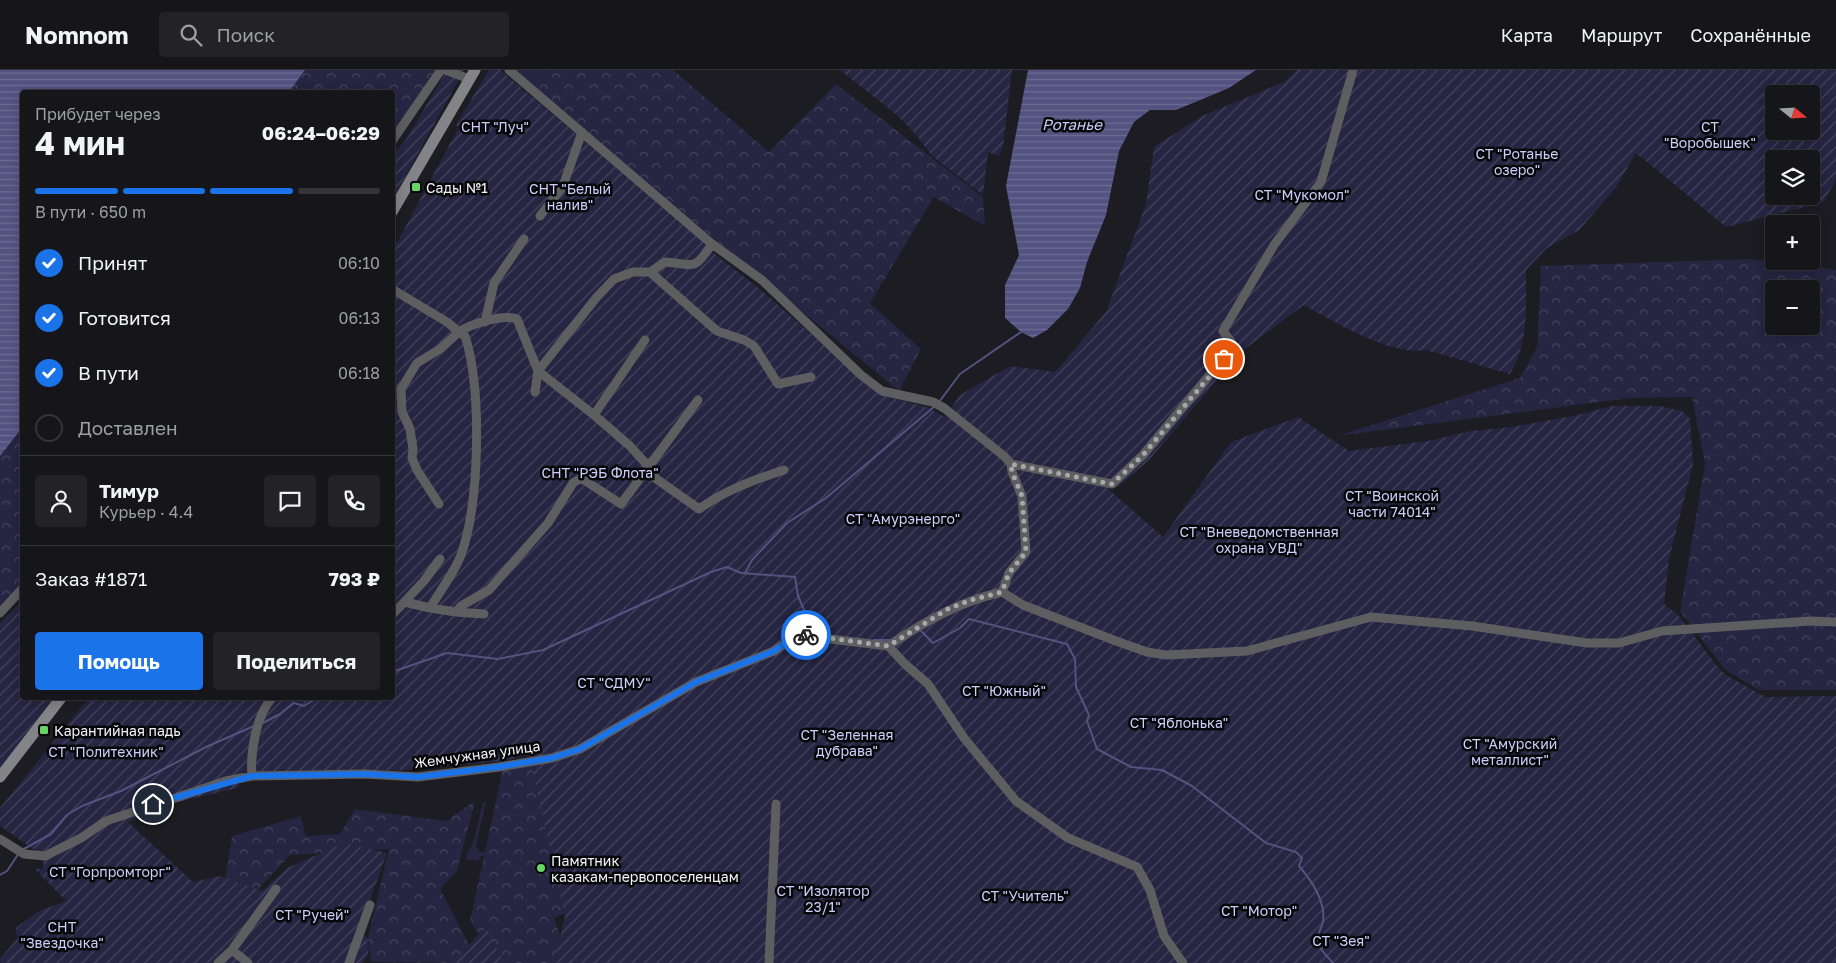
<!DOCTYPE html>
<html lang="ru">
<head>
<meta charset="utf-8">
<style>
	:root { --surface:#15151a; --page:#222227; --text:#f1f3f6; --muted:#9d9fa2; --line:#343439; --accent:#1a73e8 }
	body { margin:0; font-family:"Golos Text",sans-serif; background:var(--page); color:var(--text); height:100vh; display:flex; flex-direction:column; font-size:19px; white-space:nowrap }
	* { box-sizing:border-box; margin:0 }
	p { font-size:16px; color:var(--muted) }
	.icon { flex:none; width:28px; height:28px; fill:none; stroke:currentColor; stroke-width:2; stroke-linecap:round; stroke-linejoin:round }
	.map { position:relative; flex:1; overflow:hidden }
	.details { position:absolute; left:20px; top:20px; width:375px; height:610px; display:flex; flex-direction:column; background:var(--surface); border-radius:5px; box-shadow:0 2px 12px #0003,0 0 0 1px var(--line) }
	.details>* { flex:none }
	.needle { width:32px; rotate:108deg }
	.buttons { position:absolute; left:1765px; top:15px; display:grid; gap:10px }
	.buttons a { display:grid; place-items:center; width:55px; height:55px; border-radius:5px; background:var(--surface); box-shadow:0 2px 12px #0003,0 0 0 1px var(--line); font-size:25px }
	.pin { position:absolute; display:grid; place-items:center; width:42px; height:42px; color:#fff; margin:-21px; border:2px solid #fff; border-radius:50%; box-shadow:0 1px 5px #0007 }
	.courier { position:absolute; display:grid; place-items:center; width:50px; height:50px; margin:-25px; border:4px solid #1a73e8; border-radius:50%; background:#fff; color:#222; box-shadow:0 1px 6px #0007 }
	.headline em { font-style:normal; font-weight:700 }
	.headline div { display:flex; flex-direction:column-reverse }
	.headline { display:flex; align-items:center; justify-content:space-between; height:85px; padding:0 15px }
	h1 { font-size:32px; font-weight:700; line-height:38px }
	.bar { display:grid; grid-template-columns:repeat(4,1fr); gap:8px 5px; align-content:center; height:60px; padding:0 15px }
	.bar i { height:6px; border-radius:4px; background:var(--line) }
	.bar .on { background:var(--accent) }
	.bar p { grid-column:span 4 }
	.line { display:flex; align-items:center; gap:12px; padding:0 15px; border-top:1px solid var(--line) }
	.line div { flex:1 }
	.round { display:grid; place-items:center; flex:none; width:52px; height:52px; border-radius:5px; background:var(--page) }
	ol { padding:0 15px; list-style:none }
	li { display:flex; align-items:center; gap:15px; height:55px }
	li p { margin-inline-start:auto }
	li .icon { padding:5px; border-radius:50%; background:var(--accent); color:#fff; stroke-width:4 }
	li:last-child { color:var(--muted) }
	li i { width:28px; height:28px; border:2px solid var(--line); border-radius:50% }
	.button { display:flex; gap:10px; margin-top:auto; padding:10px 15px }
	.button a { flex:1; height:58px; border-radius:5px; background:var(--accent); color:#fff; font-size:20px; font-weight:700; line-height:58px; text-align:center }
	.button a+a { background:var(--page); color:var(--text) }
	header { display:flex; align-items:center; gap:30px; box-sizing:border-box; height:70px; padding:0 25px; background:var(--surface); border-bottom:1px solid var(--line) }
	header strong { font-size:24px }
	nav { display:flex; gap:28px; margin-inline-start:auto; font-size:18px }
	.search { width:350px; height:45px; background:var(--page); display:flex; align-items:center; gap:12px; box-sizing:border-box; padding:0 18px; border-radius:5px; color:var(--muted); font-size:19px }
	.map>svg:first-child { display:block }
	.green { fill:#262542 }
	.forest { fill:url(#forest-crowns); fill-rule:evenodd }
	.garden { fill:url(#garden-furrows); fill-rule:evenodd }
	.water { fill:url(#water-rules) }
	.lines { fill:none; stroke-linecap:round; stroke-linejoin:round }
	.stream { stroke:#535381; stroke-width:2 }
	.street { stroke:#5e5e61; stroke-width:9 }
	.secondary { stroke:#838388; stroke-width:11 }
	.done { stroke:#a8a8ac; stroke-width:5; stroke-dasharray:0 9 }
	.route { stroke:#1a73e8; stroke-width:6 }
	.poi-dot { fill:#67d466; stroke:#070709; stroke-width:2 }
	.labels { text-anchor:middle; dominant-baseline:central; stroke-width:5; stroke-linejoin:round; paint-order:stroke }
	.park-label { font-size:14px; fill:#cdcefc; stroke:#070709 }
	.poi-label { font-size:14px; fill:#f3f3f7; stroke:#070709; text-anchor:start }
	.street-label { font-size:14px; fill:#f3f3f7; stroke:#070709 }
	.water-label { font-size:15px; font-style:italic; fill:#cacbf9; stroke:#070709 }
</style>
</head>
<body>
<header>
<strong>Nomnom</strong>
<div class="search"><svg class="icon" aria-label="search" viewBox="0 0 24 24"><circle cx="10" cy="10" r="6"/><path d="M15 15l6 6"/></svg>Поиск</div>
<nav><a>Карта</a><a>Маршрут</a><a>Сохранённые</a></nav>
</header>
<div class="map">
<svg width="1836" height="893" viewBox="0 0 1836 893">
	<defs>
		<pattern id="forest-crowns" width="20" height="18" patternUnits="userSpaceOnUse" patternTransform="scale(1.25)"><rect width="20" height="18" fill="#262542"/><path d="M2 6a3 3 0 1 1 6 0M12 15a3 3 0 1 1 6 0" fill="none" stroke="#46455e"/></pattern>
		<pattern id="garden-furrows" width="10" height="10" patternUnits="userSpaceOnUse" patternTransform="scale(1.25)"><rect width="10" height="10" fill="#262542"/><path d="M-1 1l2-2M0 10L10 0M9 11l2-2" fill="none" stroke="#46455e"/></pattern>
		<pattern id="water-rules" width="6" height="5" patternUnits="userSpaceOnUse" patternTransform="scale(1.25)"><rect width="6" height="5" fill="#535381"/><path d="M0 2.5h6" fill="none" stroke="#6c6c94"/></pattern>
	</defs>
	<rect width="100%" height="100%" fill="#1c1c22"/>
	<path class="green" d="M509 0H552L535 22Z
		M483 732H486L476 776 480 782 526 777 525 781 480 786 479 791 466 790 467 782 472 776Z"/>
	<path class="forest" d="M305 0H443L393 80 392 22H289Z
		M552 0H673L769 82 836 14 983 127 985 156 934 127 870 233 921 279 899 321 535 22Z
		M1750 189 1836 200V620H1759L1725 600 1680 541 1705 394 1692 327 1630 328 1337 366 1520 308 1537 277 1541 196ZM1774 219H1811V256H1774Z
		M22 358V521L0 543V386Z
		M596 685 667 799 554 848 569 893H499L470 851 503 698Z
		M475 731 457 801 440 819 477 890 472 893 371 892 368 867 389 779 290 785 251 827 225 811 232 766 301 746 306 766 340 764 355 739 446 751Z"/>
	<path class="garden" d="M447 0H464L393 129V85L407 68Z
		M489 0H500L700 167 711 181 762 221 881 325 927 337 945 347 960 325 1010 296 1055 302 1106 242 1146 134 1154 77 1202 46 1284 12 1297 0H1836V109L1824 132 1726 157 1636 83 1615 119 1579 160 1547 178 1526 200C1526 237 1529 271 1510 304L1426 280C1391 286 1336 253 1304 235L1242 281 1149 390 1118 417 1107 418 1163 467 1231 372 1298 347 1349 381 1428 371 1471 361 1512 357 1578 345 1611 336H1660L1682 341 1690 349 1693 394 1669 489 1664 534 1678 545 1717 596 1726 605 1749 618 1766 627 1836 626V893H554L565 846 529 685 502 691 403 700 256 703 243 702 238 718 174 733 128 752 193 812 220 806 262 821 289 797 344 773 387 783 358 863 367 867C369 878 371 884 362 893H1L0 889 17 869 16 858 37 842 66 831 35 799H43L44 784 36 781 0 756V738L89 628H392L393 180 459 57 456 55ZM1774 24H1811V61H1774ZM1774 89H1811V126H1774Z
		M840 0H1012L1003 76 999 86 988 82 983 125 932 86 917 66 897 45Z
		M22 531V628H58L0 701V553Z
		M486 857 504 893H452Z"/>
	<path class="water" d="M0 0H305L289 22H22V358L0 386Z
		M1028 0H1256L1229 18 1205 28 1176 40H1150L1134 52 1119 81 1106 145 1087 192 1080 218 1068 239 1047 260 1033 268 1021 262 1005 248V215L1019 185 1006 116Z"/>
	<g class="lines">
		<path class="stream" d="M939 332 960 304 1021 262
			M745 503 752 490 787 453 826 428 935 336
			M920 560 933 573 960 558 969 549 1067 574 1075 589 1076 617 1089 645 1087 651 1097 679 1131 697 1162 700 1192 716 1266 773 1296 782 1302 788 1299 796C1312 811 1326 831 1323 852 1321 860 1315 866 1319 875 1321 881 1329 888 1333 893
			M874 570H892
			M392 602 447 583 498 589 543 580 711 502 727 497 741 503 795 507 798 526 805 542 800 554 812 562 822 564
			M263 653 280 644 294 633 304 636 317 628
			M22 780 51 764 67 745 82 736 121 721 206 677 254 656
			M0 805 7 801 19 783"/>
		<path class="street" d="M446 0 469 9
			M509 0 712 174 762 210 861 305 882 321 933 332 944 338 1004 386 1011 394 1012 402 1022 426 1026 482 1009 503 1002 522
			M392 71 441 0
			M540 146 563 116 582 62
			M650 202 717 261 744 270 754 276 778 314 811 307
			M392 219 447 252 459 262 440 279 417 293 401 319 402 342 410 359 413 379 412 388 417 400 439 434
			M485 252 494 213 524 169
			M535 322 538 301 596 228 614 209 633 202H650L665 192C696 194 693 202 712 174
			M594 345 645 270
			M1011 394 1112 414 1143 385 1234 276 1223 261 1274 175 1321 112 1353 0
			M405 532 430 538C440 521 454 503 461 485 480 432 482 319 465 266L459 262C470 254 503 244 517 249L538 301 594 345 630 376 648 396V403L699 439C726 420 753 410 784 400
			M430 538 456 542 461 536 489 520 548 453 573 413 581 408 621 434 698 330
			M456 542 484 544
			M0 543 22 519
			M392 545 424 511 440 489
			M888 576C924 552 960 531 1002 522L1023 535 1116 571 1147 582 1166 585 1247 581 1371 547 1472 556 1587 573H1619L1662 561 1810 551 1836 552
			M888 576 906 595 928 614 964 668 1016 731 1068 768 1137 797 1150 820 1164 866 1183 893
			M252 706C250 683 256 645 272 628
			M0 769 24 784 45 786 81 768 106 751 226 711 252 706 365 704 418 707 499 697 552 688 580 679 696 612 774 581 797 565 888 576
			M232 880 248 893
			M218 893 232 880 276 819
			M349 893 370 835
			M769 893 776 734"/>
		<path class="secondary" d="M392 142 475 0
			M0 707 61 628"/>
	</g>
	<g class="lines">
		<path class="done" d="M806 565 888 576 948 539 971 530 1002 522 1009 503 1026 482 1022 426 1012 402 1011 394 1112 414 1143 385 1224 289"/>
		<path class="route" d="M153 734 252 706 365 704 418 707 498 697 552 688 580 679 696 612 774 581 797 565H806"/>
	</g>
	<g class="poi-dot">
		<rect x="411" y="112" width="10" height="10" rx="2.5"/>
		<rect x="39" y="655" width="10" height="10" rx="2.5"/>
		<circle cx="541" cy="798" r="5"/>
	</g>
	<g class="labels">
		<g class="park-label">
			<text x="495" y="56">СНТ "Луч"</text>
			<text x="1710" y="56">СТ<tspan x="1710" dy="16">"Воробышек"</tspan></text>
			<text x="1517" y="83">СТ "Ротанье<tspan x="1517" dy="16">озеро"</tspan></text>
			<text x="570" y="118">СНТ "Белый<tspan x="570" dy="16">налив"</tspan></text>
			<text x="1302" y="124">СТ "Мукомол"</text>
			<text x="600" y="402">СНТ "РЭБ Флота"</text>
			<text x="1392" y="425">СТ "Воинской<tspan x="1392" dy="16">части 74014"</tspan></text>
			<text x="903" y="448">СТ "Амурэнерго"</text>
			<text x="1259" y="461">СТ "Вневедомственная<tspan x="1259" dy="16">охрана УВД"</tspan></text>
			<text x="614" y="612">СТ "СДМУ"</text>
			<text x="1004" y="620">СТ "Южный"</text>
			<text x="1179" y="652">СТ "Яблонька"</text>
			<text x="847" y="664">СТ "Зеленная<tspan x="847" dy="16">дубрава"</tspan></text>
			<text x="1510" y="673">СТ "Амурский<tspan x="1510" dy="16">металлист"</tspan></text>
			<text x="106" y="681">СТ "Политехник"</text>
			<text x="110" y="801">СТ "Горпромторг"</text>
			<text x="823" y="820">СТ "Изолятор<tspan x="823" dy="16">23/1"</tspan></text>
			<text x="1025" y="825">СТ "Учитель"</text>
			<text x="1259" y="840">СТ "Мотор"</text>
			<text x="312" y="844">СТ "Ручей"</text>
			<text x="62" y="856">СНТ<tspan x="62" dy="16">"Звездочка"</tspan></text>
			<text x="1341" y="870">СТ "Зея"</text>
		</g>
		<g class="poi-label">
			<text x="426" y="117">Сады №1</text>
			<text x="54" y="660">Карантийная падь</text>
			<text x="551" y="790">Памятник<tspan x="551" dy="16">казакам-первопоселенцам</tspan></text>
		</g>
		<g class="street-label">
			<text transform="translate(477 684) rotate(-8)">Жемчужная улица</text>
		</g>
		<g class="water-label">
			<text x="1072" y="54">Ротанье</text>
		</g>
	</g>
</svg>
<div class="buttons">
<a><svg class="needle" viewBox="-14 -14 28 28"><path d="M0-13l5 13h-10z" fill="#e53935"/><path d="M0 13l5-13h-10z" fill="#9d9fa2"/></svg></a>
<a><svg class="icon" aria-label="layers" viewBox="0 0 24 24"><path d="M12 4l9 5-9 5-9-5zM3 14l9 5 9-5"/></svg></a>
<a>+</a>
<a>−</a>
</div>
<div class="pin" style="left:1224px;top:289px;background:#ea580c"><svg class="icon" aria-label="bag" viewBox="0 0 24 24"><path d="M5 8h14l-1 12H6zM9 8a3 3 0 0 1 6 0"/></svg></div>
<div class="pin" style="left:153px;top:734px;background:#1f2937"><svg class="icon" aria-label="home" viewBox="0 0 24 24"><path d="M3 11l9-7 9 7M6 9v11h12V9"/></svg></div>
<div class="courier" style="left:806px;top:565px"><svg class="icon" aria-label="bike" viewBox="0 0 24 24"><circle cx="6" cy="16" r="4"/><circle cx="18" cy="16" r="4"/><path d="M6 16l4-8h5l3 8M10 8l3 8H6M13 5h3"/></svg></div>
<section class="details">
<div class="headline"><div><h1>4 мин</h1><p>Прибудет через</p></div><em>06:24–06:29</em></div>
<div class="bar"><i class="on"></i><i class="on"></i><i class="on"></i><i></i><p>В пути · 650 m</p></div>
<ol>
<li><svg class="icon" aria-label="check" viewBox="0 0 24 24"><path d="M5 12l5 5 9-10"/></svg>Принят<p>06:10</p></li>
<li><svg class="icon" aria-label="check" viewBox="0 0 24 24"><path d="M5 12l5 5 9-10"/></svg>Готовится<p>06:13</p></li>
<li><svg class="icon" aria-label="check" viewBox="0 0 24 24"><path d="M5 12l5 5 9-10"/></svg>В пути<p>06:18</p></li>
<li><i></i>Доставлен</li>
</ol>
<div class="line" style="height:90px"><a class="round"><svg class="icon" aria-label="person" viewBox="0 0 24 24"><circle cx="12" cy="8" r="4"/><path d="M4 21q1-7 8-7t8 7"/></svg></a><div><b>Тимур</b><p>Курьер · 4.4</p></div><a class="round"><svg class="icon" aria-label="chat" viewBox="0 0 24 24"><path d="M4 5h16v11H9l-5 4z"/></svg></a><a class="round"><svg class="icon" aria-label="phone" viewBox="0 0 24 24"><path d="M5 4h4l2 5-3 2q2 4 5 5l2-3 5 2v4C11 20 4 13 5 4z"/></svg></a></div>
<div class="line" style="height:65px"><div>Заказ #1871</div><b>793 ₽</b></div>
<div class="button"><a>Помощь</a><a>Поделиться</a></div>
</section>
</div>
</body>
</html>
